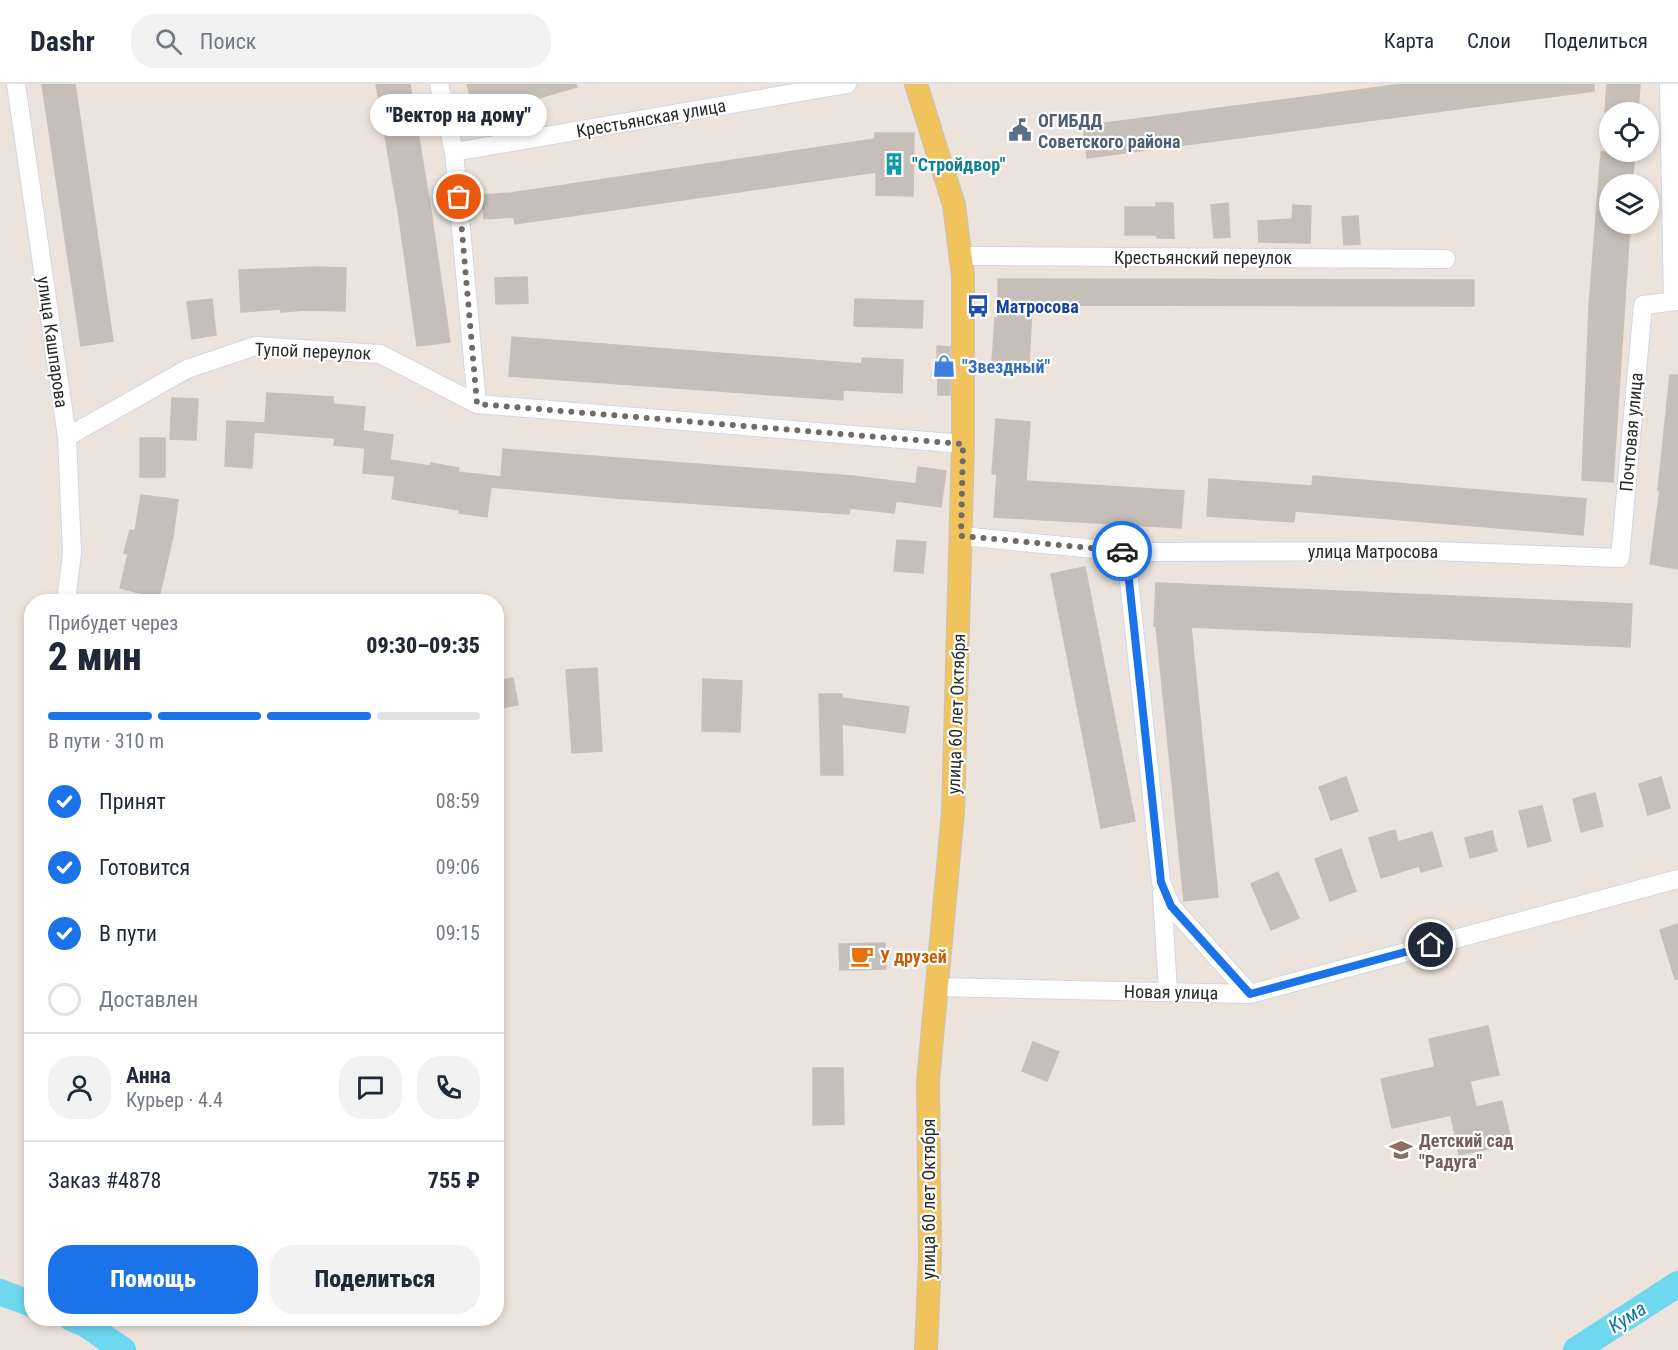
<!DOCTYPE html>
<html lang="ru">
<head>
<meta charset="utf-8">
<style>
	:root { --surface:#fff; --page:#f2f2f3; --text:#1f2937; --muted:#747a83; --line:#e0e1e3; --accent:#1a73e8 }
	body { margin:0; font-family:"Roboto Condensed",sans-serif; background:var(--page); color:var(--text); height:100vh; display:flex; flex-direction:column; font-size:22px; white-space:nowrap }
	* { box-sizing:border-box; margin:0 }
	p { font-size:20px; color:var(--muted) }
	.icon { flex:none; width:33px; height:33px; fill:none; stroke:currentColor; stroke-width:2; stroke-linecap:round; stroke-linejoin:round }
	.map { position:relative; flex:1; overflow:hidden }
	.sheet { position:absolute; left:24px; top:510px; width:480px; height:732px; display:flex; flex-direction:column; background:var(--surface); border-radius:24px; box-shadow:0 3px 9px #0003 }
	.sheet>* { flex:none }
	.tools { position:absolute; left:1599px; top:18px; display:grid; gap:12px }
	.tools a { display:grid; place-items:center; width:60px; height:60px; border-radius:50%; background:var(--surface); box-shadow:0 3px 9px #0003; font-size:30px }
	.pin { position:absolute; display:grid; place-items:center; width:51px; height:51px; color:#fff; margin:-26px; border:3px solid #fff; border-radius:50%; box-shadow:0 2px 6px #0007 }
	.courier { position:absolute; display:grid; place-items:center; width:60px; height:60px; margin:-30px; border:4px solid #1a73e8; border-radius:50%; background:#fff; color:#222; box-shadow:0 2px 8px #0007 }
	.bubble { position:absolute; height:42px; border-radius:21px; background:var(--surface); box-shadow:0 3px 9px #0003; font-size:20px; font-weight:800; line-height:42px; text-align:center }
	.headline em { font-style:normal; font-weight:800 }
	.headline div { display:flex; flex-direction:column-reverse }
	.headline { display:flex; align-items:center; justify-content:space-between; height:102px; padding:0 24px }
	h1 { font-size:39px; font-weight:800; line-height:45px }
	.bar { display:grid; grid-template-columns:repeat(4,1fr); gap:9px 6px; align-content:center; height:72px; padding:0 24px }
	.bar i { height:8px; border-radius:4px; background:var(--line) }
	.bar .current { background:var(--accent) }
	.bar p { grid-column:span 4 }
	.line { display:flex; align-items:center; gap:15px; padding:0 24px; border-top:2px solid var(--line) }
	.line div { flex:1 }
	.round { display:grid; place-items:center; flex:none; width:63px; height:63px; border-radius:24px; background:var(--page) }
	ol { padding:0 24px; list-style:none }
	li { display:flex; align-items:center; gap:18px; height:66px }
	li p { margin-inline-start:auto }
	li .icon { padding:6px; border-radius:50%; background:var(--accent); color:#fff; stroke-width:4 }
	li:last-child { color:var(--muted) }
	li i { width:33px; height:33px; border:3px solid var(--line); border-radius:50% }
	.action { display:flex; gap:12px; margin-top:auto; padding:12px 24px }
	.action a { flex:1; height:69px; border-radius:24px; background:var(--accent); color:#fff; font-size:24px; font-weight:800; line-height:69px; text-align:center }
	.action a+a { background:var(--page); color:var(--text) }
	header { display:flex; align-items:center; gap:36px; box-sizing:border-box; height:84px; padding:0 30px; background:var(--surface); border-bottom:2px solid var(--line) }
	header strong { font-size:28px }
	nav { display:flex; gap:33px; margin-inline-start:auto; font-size:21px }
	.search { width:420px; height:54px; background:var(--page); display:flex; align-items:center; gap:15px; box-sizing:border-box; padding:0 21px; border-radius:24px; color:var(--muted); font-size:22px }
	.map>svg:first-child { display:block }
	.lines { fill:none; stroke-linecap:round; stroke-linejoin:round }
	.river { stroke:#6fd7ef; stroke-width:26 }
	.building { fill:#c4bfb8; stroke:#c8c0b6; stroke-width:1.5 }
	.minor-casing { stroke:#d1d6e3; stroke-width:20 }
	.major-casing { stroke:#c3c3c3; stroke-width:24 }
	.minor { stroke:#fff; stroke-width:18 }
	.major { stroke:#f1c35d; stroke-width:22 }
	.done { stroke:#6e6b68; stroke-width:6; stroke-dasharray:0 10.8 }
	.route { stroke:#1a73e8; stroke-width:8 }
	.labels { text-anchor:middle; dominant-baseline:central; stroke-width:4.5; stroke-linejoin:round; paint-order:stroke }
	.street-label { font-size:18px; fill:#2a2a2a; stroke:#fff }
	.service-label { font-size:18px; font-weight:bold; fill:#4e5e75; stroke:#fff; text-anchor:start }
	.culture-label { font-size:18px; font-weight:bold; fill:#0d838f; stroke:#fff; text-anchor:start }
	.transit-label { font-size:18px; font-weight:bold; fill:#164399; stroke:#fff; text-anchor:start }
	.shop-label { font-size:18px; font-weight:bold; fill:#366cbe; stroke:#fff; text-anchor:start }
	.food-label { font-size:18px; font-weight:bold; fill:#c56008; stroke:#fff; text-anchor:start }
	.education-label { font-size:18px; font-weight:bold; fill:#785e54; stroke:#fff; text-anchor:start }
	.water-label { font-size:20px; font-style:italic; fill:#0d759b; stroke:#fff }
</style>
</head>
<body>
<header>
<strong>Dashr</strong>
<div class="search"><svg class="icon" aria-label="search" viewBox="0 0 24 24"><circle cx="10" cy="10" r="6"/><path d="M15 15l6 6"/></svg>Поиск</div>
<nav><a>Карта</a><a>Слои</a><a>Поделиться</a></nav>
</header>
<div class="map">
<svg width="1678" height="1266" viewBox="0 0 1678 1266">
	<rect width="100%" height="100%" fill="#ece4dc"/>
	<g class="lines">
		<path class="river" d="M0 1208 32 1220
			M71 1234 85 1240 123 1266
			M1576 1266 1678 1200"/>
	</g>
	<path class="building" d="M42 0H75L113 257 81 262Z
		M376 0H410L431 127 450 258 417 262 399 133Z
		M467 0H576L577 3 476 32Z
		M1403 0H1594V7L1087 74 1083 42Z
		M1607 0H1640L1638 28H1605Z
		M875 49H914L913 112 876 111V88L515 140 514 133 484 135 482 111 511 109 875 55Z
		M1601 68H1635L1632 100H1610V140H1630L1613 398 1582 396 1589 223Z
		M1156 119H1173L1174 154H1157V151H1125V123H1156Z
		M1228 119 1230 153 1214 154 1211 121Z
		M1293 121 1311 122 1310 159 1259 158 1258 137 1292 135Z
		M1358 132 1360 160 1344 161 1342 133Z
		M317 183 346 184 345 227 306 226 281 228V225L241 228 239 186Z
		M527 193 528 219 496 220 495 194Z
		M998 195 1474 196V222L1032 221 1029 281 992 279 995 234H998Z
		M212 215 216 251 192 255 187 218Z
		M855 215 923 217 922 244 854 242Z
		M512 253 862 280V274L903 276 902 309 843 306V316L509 292Z
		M937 262 950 263V311H938Z
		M1670 291H1678V485L1650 480 1660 406H1658Z
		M267 309 333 313V320L365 323 363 347 393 351 390 376 430 382 431 379 459 384 458 388 501 393 503 365 852 392 916 400 918 383 946 387 941 423 896 417 894 429 850 424 849 430 615 414 491 403 487 433 459 429V426L392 415 395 392 363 389 365 364 334 361 335 354 254 348 252 384 225 382 227 337 265 339Z
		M172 314 198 315 196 356 170 355Z
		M996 335 1030 338 1026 397 1184 407 1181 444 994 433 997 390H992Z
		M140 354H165V393H140Z
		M1313 392 1586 415 1583 451 1295 427 1294 438 1207 432 1209 395 1312 402Z
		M141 411 178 416 173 452 159 514 120 504 128 470 124 469 130 446 135 447Z
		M897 456 926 458 923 489 894 487Z
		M1085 483 1135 737 1101 744 1051 490Z
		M1156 499 1632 520 1630 563 1191 543 1218 813 1184 817 1156 542H1154Z
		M597 584 602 667 572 669 566 586Z
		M513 594 518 621 496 625V597Z
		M703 595 742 597 740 648 702 647Z
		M819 610H842V614L909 623 905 649 842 640 843 691H821Z
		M1346 693 1358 727 1331 736 1319 703Z
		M1661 693 1670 724 1648 731 1639 700Z
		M1595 709 1603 742 1581 748 1573 715Z
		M1542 722 1551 757 1528 763 1519 727Z
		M1395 746 1398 758 1432 748 1442 782 1421 788 1419 782 1381 794 1369 754Z
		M1492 747 1497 767 1470 774 1465 754Z
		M1341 765 1356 807 1330 817 1315 775Z
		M1278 788 1299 834 1271 846 1251 800Z
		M1678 840V895H1675L1660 846Z
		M885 859 886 885 840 886 839 860Z
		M1488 942 1499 991 1470 997 1476 1023 1502 1017 1512 1060 1459 1071 1451 1031 1392 1044 1381 995 1435 983 1429 955Z
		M1033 958 1059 968 1047 997 1022 987Z
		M813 984H843L844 1040 813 1041Z"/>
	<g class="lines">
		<g class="minor-casing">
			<path id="minor" d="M16 0 67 353 72 469 66 518
				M439 0 454 68 477 320
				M1669 0 1673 217
				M454 68 847 0
				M961 172 1446 175
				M67 353 187 285 255 262 380 270 477 320 963 360
				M961 452 1126 468 1434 467 1620 474 1643 221 1678 217
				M1126 468 1161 798 1171 822 1250 910
				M1162 809 1168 908
				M937 903 1250 910 1678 795"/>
		</g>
		<g class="major-casing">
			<path id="major" d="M916 0 954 121 963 192V360L953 728 928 997 930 1174 926 1266"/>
		</g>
		<use href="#minor" class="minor"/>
		<use href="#major" class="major"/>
	</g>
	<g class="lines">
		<path class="done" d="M459 113 477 320 963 360 961 452 1122 467"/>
		<path class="route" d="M1122 467 1126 468 1161 798 1171 822 1250 910 1431 861"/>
	</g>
	<defs>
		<g id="civic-bare" transform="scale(1.8)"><path d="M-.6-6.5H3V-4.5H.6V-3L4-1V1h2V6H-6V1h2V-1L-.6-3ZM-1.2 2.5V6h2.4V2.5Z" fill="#5c6f8a" stroke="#fff" stroke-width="2.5" paint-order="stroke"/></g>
		<g id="building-bare" transform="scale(1.8)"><path d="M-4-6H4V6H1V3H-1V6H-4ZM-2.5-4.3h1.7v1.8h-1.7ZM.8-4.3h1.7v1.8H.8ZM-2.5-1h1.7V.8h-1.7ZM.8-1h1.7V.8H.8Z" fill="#0f9aa8" stroke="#fff" stroke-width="2.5" paint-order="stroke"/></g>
		<g id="bus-bare" transform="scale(1.8)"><path d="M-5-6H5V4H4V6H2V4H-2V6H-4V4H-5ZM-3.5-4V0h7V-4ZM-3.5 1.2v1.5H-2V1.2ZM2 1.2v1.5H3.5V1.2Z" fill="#1a4fb4" stroke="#fff" stroke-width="2.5" paint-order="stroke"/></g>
		<g id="shop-bare" transform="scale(1.8)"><path d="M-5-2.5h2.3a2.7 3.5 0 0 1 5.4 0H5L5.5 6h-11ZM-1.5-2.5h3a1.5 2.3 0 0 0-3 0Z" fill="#3f7fe0" stroke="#fff" stroke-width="2.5" paint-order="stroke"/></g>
		<g id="cafe-bare" transform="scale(1.8)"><path d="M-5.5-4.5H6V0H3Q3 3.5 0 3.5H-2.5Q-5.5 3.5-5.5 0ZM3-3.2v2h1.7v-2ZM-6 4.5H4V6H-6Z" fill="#e8710a" stroke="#fff" stroke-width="2.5" paint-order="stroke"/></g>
		<g id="school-bare" transform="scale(1.8)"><path d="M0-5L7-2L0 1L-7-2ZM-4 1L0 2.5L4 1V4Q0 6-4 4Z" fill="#8d6e63" stroke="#fff" stroke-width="2.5" paint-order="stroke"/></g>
	</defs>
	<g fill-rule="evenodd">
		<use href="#civic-bare" x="1020" y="46"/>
		<use href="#building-bare" x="894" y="80"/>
		<use href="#bus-bare" x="978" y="222"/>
		<use href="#shop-bare" x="944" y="282"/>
		<use href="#cafe-bare" x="862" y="872"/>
		<use href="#school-bare" x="1401" y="1066"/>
	</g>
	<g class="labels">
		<g class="street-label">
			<text transform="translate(651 34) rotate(-10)">Крестьянская улица</text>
			<text x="1203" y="173">Крестьянский переулок</text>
			<text transform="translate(53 258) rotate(82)">улица Кашпарова</text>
			<text transform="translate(313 267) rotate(2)">Тупой переулок</text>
			<text transform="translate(1631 348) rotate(-85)">Почтовая улица</text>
			<text x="1373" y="467">улица Матросова</text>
			<text transform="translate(956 630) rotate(-88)">улица 60 лет Октября</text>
			<text transform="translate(1171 908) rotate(1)">Новая улица</text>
			<text transform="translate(928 1115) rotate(-90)">улица 60 лет Октября</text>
		</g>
		<g class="service-label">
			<text x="1038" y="36">ОГИБДД<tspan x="1038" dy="21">Советского района</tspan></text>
		</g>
		<g class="culture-label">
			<text x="912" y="80">"Стройдвор"</text>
		</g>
		<g class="transit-label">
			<text x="996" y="222">Матросова</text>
		</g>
		<g class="shop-label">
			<text x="962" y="282">"Звездный"</text>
		</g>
		<g class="food-label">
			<text x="880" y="872">У друзей</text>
		</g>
		<g class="education-label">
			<text x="1419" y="1056">Детский сад<tspan x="1419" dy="21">"Радуга"</tspan></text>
		</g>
		<g class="water-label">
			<text transform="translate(1627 1233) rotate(-33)">Кума</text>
		</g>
	</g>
</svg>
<div class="tools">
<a><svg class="icon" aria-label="locate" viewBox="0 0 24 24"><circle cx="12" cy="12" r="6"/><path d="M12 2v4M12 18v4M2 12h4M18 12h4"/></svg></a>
<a><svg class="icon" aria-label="layers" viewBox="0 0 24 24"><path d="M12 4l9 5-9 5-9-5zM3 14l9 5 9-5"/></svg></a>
</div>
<div class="pin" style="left:459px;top:113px;background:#ea580c"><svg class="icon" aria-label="bag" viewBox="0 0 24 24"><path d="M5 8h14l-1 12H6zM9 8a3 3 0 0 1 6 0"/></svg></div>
<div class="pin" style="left:1431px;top:861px;background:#1f2937"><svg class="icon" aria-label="home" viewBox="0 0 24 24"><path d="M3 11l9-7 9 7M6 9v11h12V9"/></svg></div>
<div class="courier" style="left:1122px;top:467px"><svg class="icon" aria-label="car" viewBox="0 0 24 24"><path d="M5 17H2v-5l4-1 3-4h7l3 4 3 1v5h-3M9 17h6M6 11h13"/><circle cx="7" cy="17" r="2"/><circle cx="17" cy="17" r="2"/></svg></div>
<div class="bubble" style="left:370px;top:10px;width:177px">&quot;Вектор на дому&quot;</div>
<section class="sheet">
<div class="headline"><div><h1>2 мин</h1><p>Прибудет через</p></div><em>09:30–09:35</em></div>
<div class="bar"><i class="current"></i><i class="current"></i><i class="current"></i><i></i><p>В пути · 310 m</p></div>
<ol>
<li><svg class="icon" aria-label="check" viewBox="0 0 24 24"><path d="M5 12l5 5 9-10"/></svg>Принят<p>08:59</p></li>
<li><svg class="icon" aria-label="check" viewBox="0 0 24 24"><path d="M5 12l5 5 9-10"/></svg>Готовится<p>09:06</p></li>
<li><svg class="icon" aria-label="check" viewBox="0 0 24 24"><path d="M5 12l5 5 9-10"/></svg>В пути<p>09:15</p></li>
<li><i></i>Доставлен</li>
</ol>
<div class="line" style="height:108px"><a class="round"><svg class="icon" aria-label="person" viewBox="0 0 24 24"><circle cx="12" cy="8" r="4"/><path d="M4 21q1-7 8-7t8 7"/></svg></a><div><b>Анна</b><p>Курьер · 4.4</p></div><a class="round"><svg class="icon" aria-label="chat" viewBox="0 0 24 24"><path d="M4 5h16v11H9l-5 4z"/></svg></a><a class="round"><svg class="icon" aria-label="phone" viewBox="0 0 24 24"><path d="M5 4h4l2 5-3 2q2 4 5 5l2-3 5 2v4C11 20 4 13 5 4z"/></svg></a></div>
<div class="line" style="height:78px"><div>Заказ #4878</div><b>755 ₽</b></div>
<div class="action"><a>Помощь</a><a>Поделиться</a></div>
</section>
</div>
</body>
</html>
